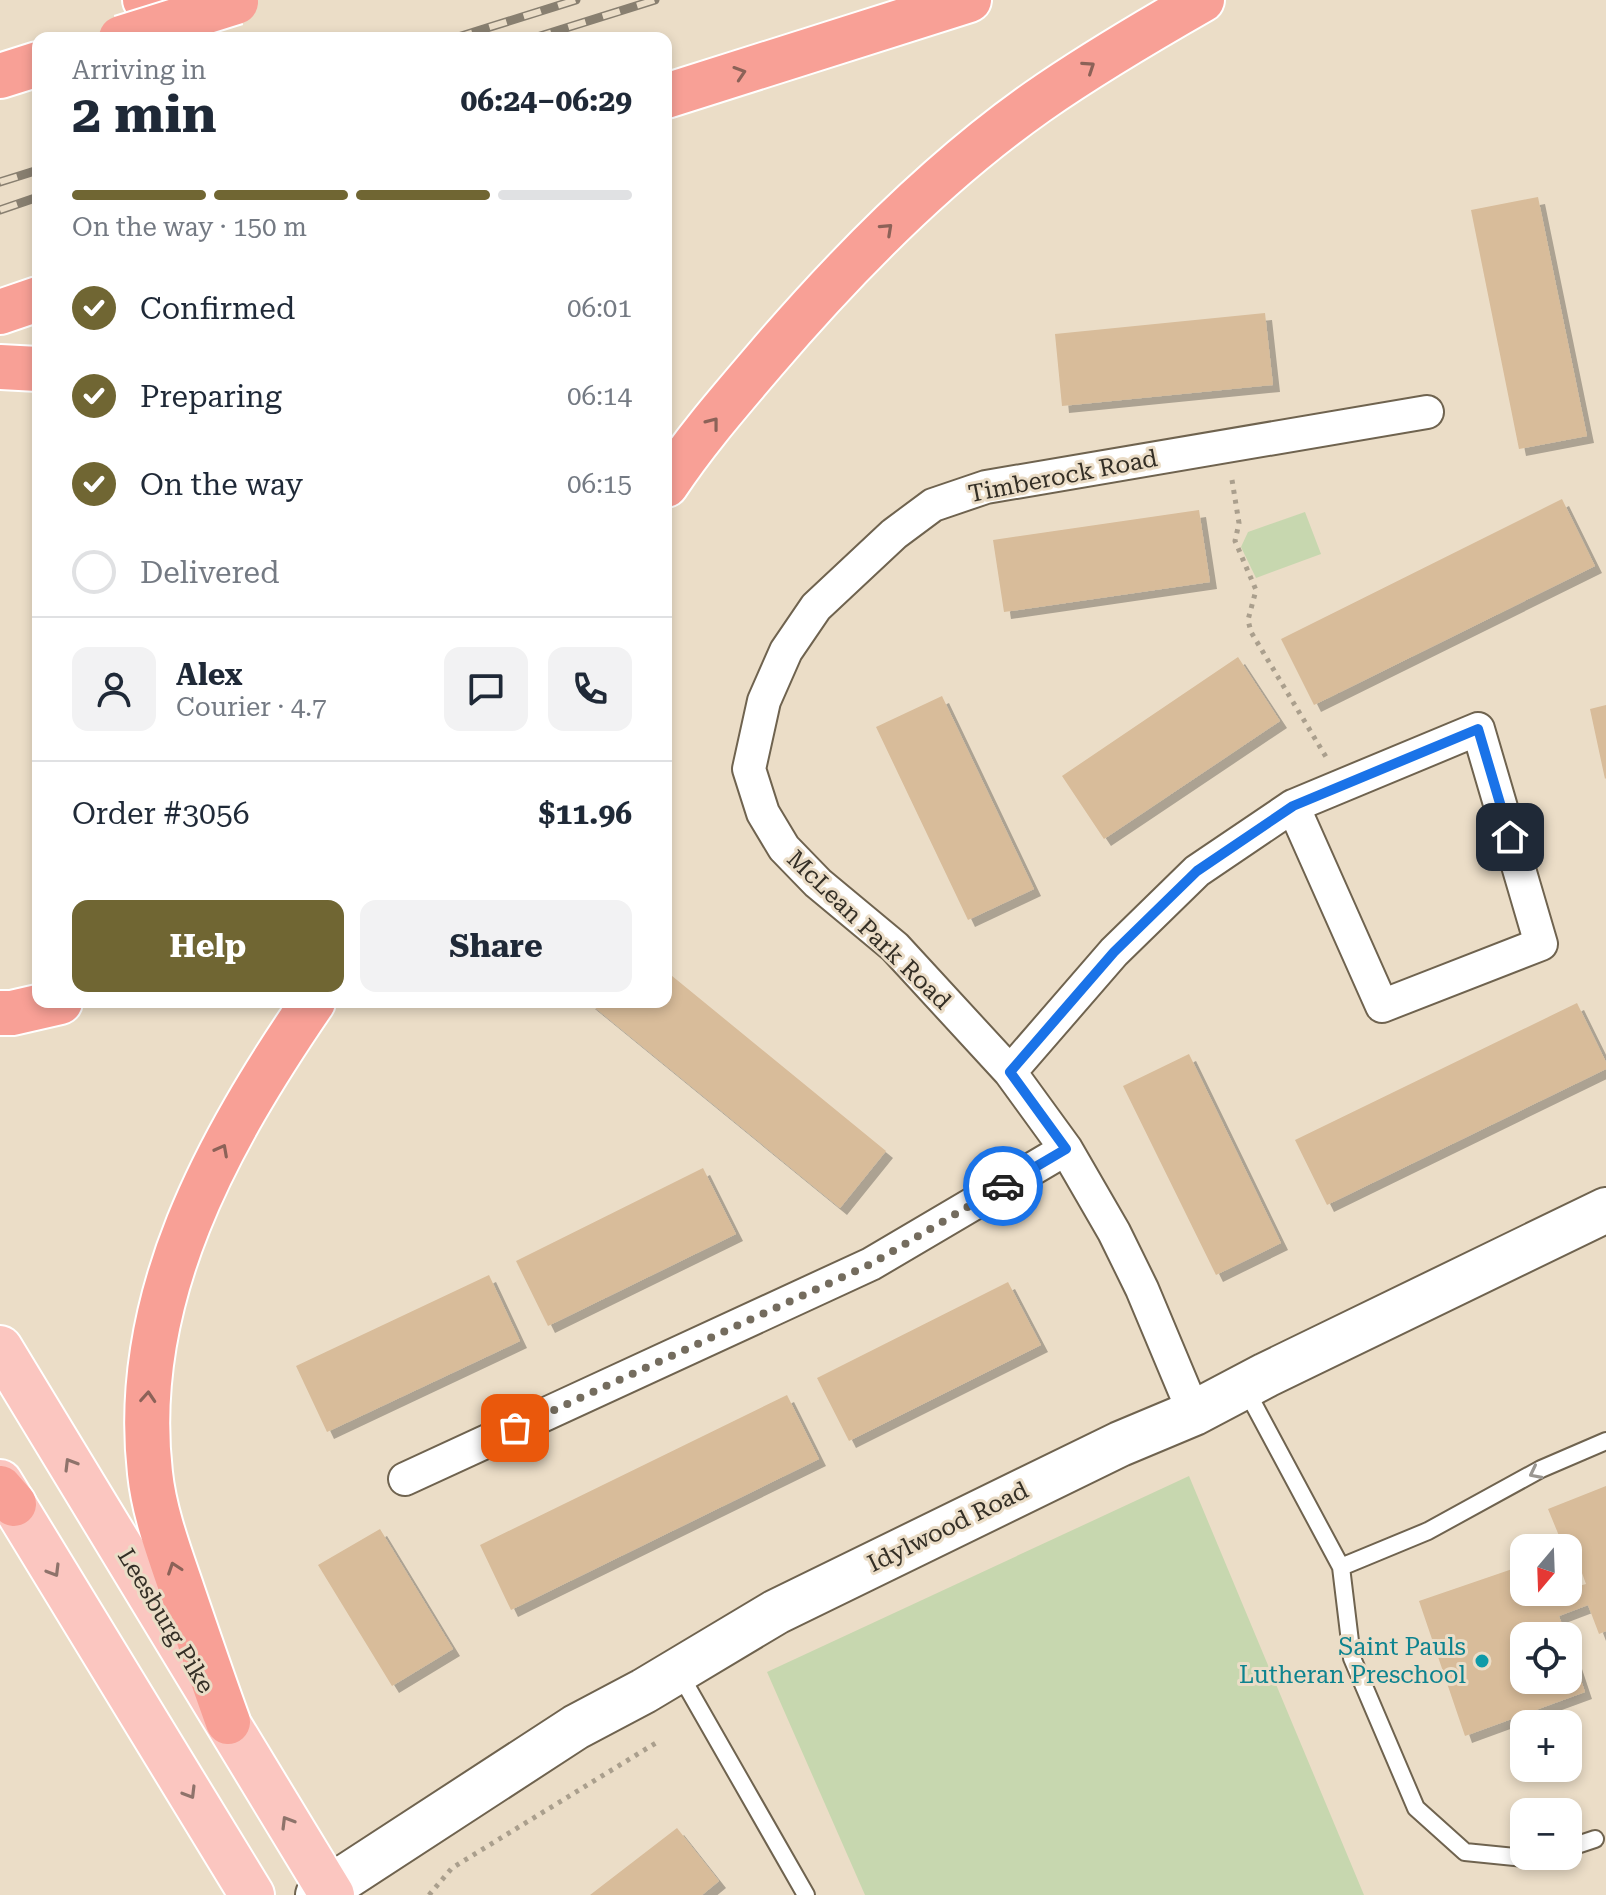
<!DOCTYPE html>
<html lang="en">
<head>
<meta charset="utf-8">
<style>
	:root { --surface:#fff; --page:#f2f2f3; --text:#1f2937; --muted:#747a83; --line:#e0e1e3; --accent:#706633 }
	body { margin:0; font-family:"Roboto Serif",serif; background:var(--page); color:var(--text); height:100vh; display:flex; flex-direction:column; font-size:30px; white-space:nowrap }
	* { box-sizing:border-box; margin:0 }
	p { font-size:26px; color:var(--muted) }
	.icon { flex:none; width:44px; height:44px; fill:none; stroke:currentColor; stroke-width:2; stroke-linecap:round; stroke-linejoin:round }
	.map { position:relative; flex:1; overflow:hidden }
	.details { position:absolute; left:32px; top:32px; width:640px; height:976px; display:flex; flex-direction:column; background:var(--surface); border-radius:16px; box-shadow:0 4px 12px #0003 }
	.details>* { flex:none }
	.needle { width:52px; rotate:199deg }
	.buttons { position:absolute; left:1510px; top:1534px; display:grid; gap:16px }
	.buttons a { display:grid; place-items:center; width:72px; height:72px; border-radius:16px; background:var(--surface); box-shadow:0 4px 12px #0003; font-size:40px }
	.pin { position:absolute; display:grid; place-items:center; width:68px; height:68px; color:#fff; margin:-34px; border-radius:16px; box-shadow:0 4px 12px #0006 }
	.courier { position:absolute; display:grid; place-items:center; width:80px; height:80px; margin:-40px; border:6px solid #1a73e8; border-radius:50%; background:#fff; color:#222; box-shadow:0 2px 10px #0007 }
	.overview em { font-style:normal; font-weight:700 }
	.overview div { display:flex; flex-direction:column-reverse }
	.overview { display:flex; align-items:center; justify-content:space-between; height:136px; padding:0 40px }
	h1 { font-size:52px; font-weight:700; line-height:60px }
	.bar { display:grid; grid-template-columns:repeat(4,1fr); gap:12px 8px; align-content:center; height:96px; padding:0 40px }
	.bar i { height:10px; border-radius:6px; background:var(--line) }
	.bar .selected { background:var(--accent) }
	.bar p { grid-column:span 4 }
	.line { display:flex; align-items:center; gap:20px; padding:0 40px; border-top:2px solid var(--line) }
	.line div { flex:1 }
	.round { display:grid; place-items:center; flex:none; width:84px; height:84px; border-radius:16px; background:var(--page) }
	ol { padding:0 40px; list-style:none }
	li { display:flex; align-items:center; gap:24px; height:88px }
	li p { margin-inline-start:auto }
	li .icon { padding:8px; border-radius:50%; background:var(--accent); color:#fff; stroke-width:4 }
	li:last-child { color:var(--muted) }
	li i { width:44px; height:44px; border:4px solid var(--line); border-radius:50% }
	.cta { display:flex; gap:16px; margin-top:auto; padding:16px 40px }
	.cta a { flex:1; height:92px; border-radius:16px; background:var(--accent); color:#fff; font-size:32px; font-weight:700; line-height:92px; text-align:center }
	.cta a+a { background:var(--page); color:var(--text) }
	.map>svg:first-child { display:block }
	.green { fill:#c7d7af }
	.building { fill:#d8bc9a; filter:url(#shadow) }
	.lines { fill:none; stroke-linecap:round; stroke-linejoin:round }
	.lane-casing { stroke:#6f634f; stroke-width:20 }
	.street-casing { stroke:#6f634f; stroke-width:36 }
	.secondary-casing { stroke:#6f634f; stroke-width:48 }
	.primary-casing { stroke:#fff; stroke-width:48 }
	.highway-casing { stroke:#fff; stroke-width:48 }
	.path { stroke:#aa9f8d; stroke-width:5; stroke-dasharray:4 6; stroke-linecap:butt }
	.lane { stroke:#fff; stroke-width:16 }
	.street { stroke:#fff; stroke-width:32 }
	.secondary { stroke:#fff; stroke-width:44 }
	.primary { stroke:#fbc6c0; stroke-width:44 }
	.highway { stroke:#f8a096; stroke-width:44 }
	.rail-casing { stroke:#887f70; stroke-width:9 }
	.rail { stroke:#ebddc7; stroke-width:6; stroke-dasharray:18; stroke-linecap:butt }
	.highway-bridge-casing { stroke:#fff; stroke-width:48; stroke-linecap:butt }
	.highway-bridge { stroke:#f8a096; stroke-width:44 }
	.oneway { stroke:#8c6258 }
	.oneway2 { stroke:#8e736b }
	.oneway3 { stroke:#9a9792 }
	.done { stroke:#746c5e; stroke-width:8; stroke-dasharray:0 14.4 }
	.route { stroke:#1a73e8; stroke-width:10 }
	.culture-dot { fill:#0f9aa8; stroke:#ebddc7; stroke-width:3 }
	.labels { text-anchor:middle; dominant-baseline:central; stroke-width:6; stroke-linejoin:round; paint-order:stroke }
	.street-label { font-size:24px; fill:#342f26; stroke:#ebddc7 }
	.culture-label { font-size:24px; fill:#0d838f; stroke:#ebddc7; text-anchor:end }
</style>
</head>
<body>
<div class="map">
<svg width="1606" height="1895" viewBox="0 0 1606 1895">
	<defs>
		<filter id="shadow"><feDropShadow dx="7" dy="7" stdDeviation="0" flood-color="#0004"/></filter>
	</defs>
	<rect width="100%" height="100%" fill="#ebddc7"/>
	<path class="green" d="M1305 512 1321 554 1256 578 1241 547 1248 532Z
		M1189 1476 1364 1895H865L767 1672Z"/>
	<path class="building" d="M1538 197 1587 436 1519 449 1471 210Z
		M1265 313 1273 385 1062 406 1055 334Z
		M1562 499 1595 566 1314 705 1281 639Z
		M1199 510 1210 582 1004 612 993 540Z
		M1238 657 1280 721 1104 839 1062 776Z
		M942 696 1034 889 968 920 876 727Z
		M1606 705V778L1605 779 1590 709Z
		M666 971 886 1151 840 1208 588 1002H666Z
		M1577 1003 1606 1062V1069L1327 1205 1295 1140Z
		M1189 1054 1281 1243 1216 1275 1123 1086Z
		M703 1168 736 1234 548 1326 516 1261Z
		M489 1275 520 1341 327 1432 296 1366Z
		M1008 1282 1041 1345 849 1441 817 1378Z
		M787 1395 819 1459 511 1610 480 1545Z
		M1606 1486V1631L1599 1634 1588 1605 1559 1616 1566 1636H1524V1680H1568L1569 1644 1585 1692 1465 1736 1419 1601 1524 1565V1592H1551L1552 1594 1568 1592V1589L1586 1584 1578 1562 1570 1565 1568 1548H1564L1548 1509Z
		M380 1529 453 1649 392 1686 318 1565Z
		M677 1828 719 1881 702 1895H590Z"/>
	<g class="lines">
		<g class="lane-casing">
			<path id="lane" d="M1245 1388 1341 1567 1352 1658 1416 1808 1465 1852 1535 1859 1544 1856
				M1341 1567 1428 1531 1541 1469 1606 1441
				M678 1671 806 1895
				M1568 1848 1595 1839"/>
		</g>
		<g class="street-casing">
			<path id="street" d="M1478 729 1541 944 1382 1006 1293 806Z
				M1010 1072 1114 952 1197 871 1293 806
				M1194 1413 1142 1289 1114 1232 1066 1149 1010 1072 895 947 818 883 784 848 763 813 749 769 764 701 786 651 816 607 894 534 933 505 986 487 1427 412
				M405 1479 871 1264 1066 1149"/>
		</g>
		<g class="secondary-casing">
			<path id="secondary" d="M318 1895 576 1727 644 1691 776 1612 1120 1444 1194 1413 1266 1375 1606 1210"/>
		</g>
		<g class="primary-casing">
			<path id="primary" d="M0 1348 332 1895
				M0 1482 252 1895"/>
		</g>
		<g class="highway-casing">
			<path id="highway" d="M145 0 181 38
				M0 76 38 64
				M666 96 969 0
				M0 312 38 299
				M0 367 38 369
				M666 485C695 441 730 401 764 361 845 266 935 174 1037 102 1090 65 1146 32 1202 0
				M0 1013H12L60 1002
				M0 1488 14 1504
				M228 1722C212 1678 197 1634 182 1590 169 1552 154 1512 150 1473 130 1298 218 1141 313 1002"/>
		</g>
		<path class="path" d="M1232 480 1239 523 1235 541 1256 590 1248 620 1251 632 1326 757
			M429 1895 452 1868 659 1741"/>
		<use href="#lane" class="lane"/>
		<use href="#street" class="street"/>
		<use href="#secondary" class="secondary"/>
		<use href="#primary" class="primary"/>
		<use href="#highway" class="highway"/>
		<g class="rail-casing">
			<path id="rail" d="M455 38 576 0
				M534 38 655 0
				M0 182 38 170
				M0 210 38 197"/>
		</g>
		<use href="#rail" class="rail"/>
		<g class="highway-bridge-casing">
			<path id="highway-bridge" d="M121 38 236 2"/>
		</g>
		<use href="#highway-bridge" class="highway-bridge"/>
	</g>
	<defs><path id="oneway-chevron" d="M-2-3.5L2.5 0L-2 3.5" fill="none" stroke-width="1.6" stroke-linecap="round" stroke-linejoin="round" transform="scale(2)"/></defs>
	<g class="oneway">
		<use href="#oneway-chevron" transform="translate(1089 67) rotate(-34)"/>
		<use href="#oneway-chevron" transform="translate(740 73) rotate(-18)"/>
		<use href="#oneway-chevron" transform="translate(887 229) rotate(-43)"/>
		<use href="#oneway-chevron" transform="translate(713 423) rotate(-52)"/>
		<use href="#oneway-chevron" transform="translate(222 1150) rotate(-62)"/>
		<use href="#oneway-chevron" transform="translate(148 1397) rotate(-86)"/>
		<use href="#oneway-chevron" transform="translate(174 1568) rotate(-109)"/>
	</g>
	<g class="oneway2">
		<use href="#oneway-chevron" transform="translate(70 1464) rotate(-121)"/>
		<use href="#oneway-chevron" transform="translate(54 1571) rotate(59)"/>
		<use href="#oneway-chevron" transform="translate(190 1793) rotate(59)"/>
		<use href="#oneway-chevron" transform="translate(287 1822) rotate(-121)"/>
	</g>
	<use class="oneway3" href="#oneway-chevron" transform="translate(1535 1473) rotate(153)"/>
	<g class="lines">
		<path class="done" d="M515 1428 871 1264 1003 1186"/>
		<path class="route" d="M1003 1186 1066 1149 1010 1072 1114 952 1197 871 1293 806 1478 729 1510 837"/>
	</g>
	<circle class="culture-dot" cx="1482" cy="1661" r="8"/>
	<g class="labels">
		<g class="street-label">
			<text transform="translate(1063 476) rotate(-11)">Timberock Road</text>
			<text transform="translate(869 930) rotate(44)">McLean Park Road</text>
			<text transform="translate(948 1527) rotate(-26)">Idylwood Road</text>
			<text transform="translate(166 1621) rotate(59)">Leesburg Pike</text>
		</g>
		<g class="culture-label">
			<text x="1466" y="1647">Saint Pauls<tspan x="1466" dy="28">Lutheran Preschool</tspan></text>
		</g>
	</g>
</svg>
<div class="buttons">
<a><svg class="needle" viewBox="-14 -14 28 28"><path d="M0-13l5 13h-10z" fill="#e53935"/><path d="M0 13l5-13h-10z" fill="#747a83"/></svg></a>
<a><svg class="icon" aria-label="locate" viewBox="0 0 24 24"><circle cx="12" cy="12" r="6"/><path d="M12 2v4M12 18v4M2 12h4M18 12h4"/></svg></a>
<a>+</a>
<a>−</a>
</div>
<div class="pin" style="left:515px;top:1428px;background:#ea580c"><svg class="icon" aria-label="bag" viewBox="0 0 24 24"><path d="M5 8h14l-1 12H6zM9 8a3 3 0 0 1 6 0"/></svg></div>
<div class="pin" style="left:1510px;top:837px;background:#1f2937"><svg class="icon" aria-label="home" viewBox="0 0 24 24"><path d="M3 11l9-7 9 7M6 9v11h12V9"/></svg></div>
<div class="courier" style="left:1003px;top:1186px"><svg class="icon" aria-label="car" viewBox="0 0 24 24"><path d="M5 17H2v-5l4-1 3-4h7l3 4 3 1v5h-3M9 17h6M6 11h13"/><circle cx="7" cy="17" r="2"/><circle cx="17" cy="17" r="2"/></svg></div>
<section class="details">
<div class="overview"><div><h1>2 min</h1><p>Arriving in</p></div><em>06:24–06:29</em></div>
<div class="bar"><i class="selected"></i><i class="selected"></i><i class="selected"></i><i></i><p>On the way · 150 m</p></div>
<ol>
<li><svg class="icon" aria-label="check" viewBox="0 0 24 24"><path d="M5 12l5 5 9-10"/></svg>Confirmed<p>06:01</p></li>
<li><svg class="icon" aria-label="check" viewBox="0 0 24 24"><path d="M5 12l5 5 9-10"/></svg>Preparing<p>06:14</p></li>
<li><svg class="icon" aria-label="check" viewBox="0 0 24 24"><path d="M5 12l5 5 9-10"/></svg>On the way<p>06:15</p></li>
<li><i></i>Delivered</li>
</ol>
<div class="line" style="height:144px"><a class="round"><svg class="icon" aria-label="person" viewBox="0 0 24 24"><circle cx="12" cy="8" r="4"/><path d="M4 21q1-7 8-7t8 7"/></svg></a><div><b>Alex</b><p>Courier · 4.7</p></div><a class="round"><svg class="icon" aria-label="chat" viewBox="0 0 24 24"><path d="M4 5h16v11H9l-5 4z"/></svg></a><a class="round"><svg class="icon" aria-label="phone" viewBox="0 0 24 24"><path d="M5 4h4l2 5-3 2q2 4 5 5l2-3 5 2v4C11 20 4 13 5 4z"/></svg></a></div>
<div class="line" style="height:104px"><div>Order #3056</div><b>$11.96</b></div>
<div class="cta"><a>Help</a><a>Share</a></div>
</section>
</div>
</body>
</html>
